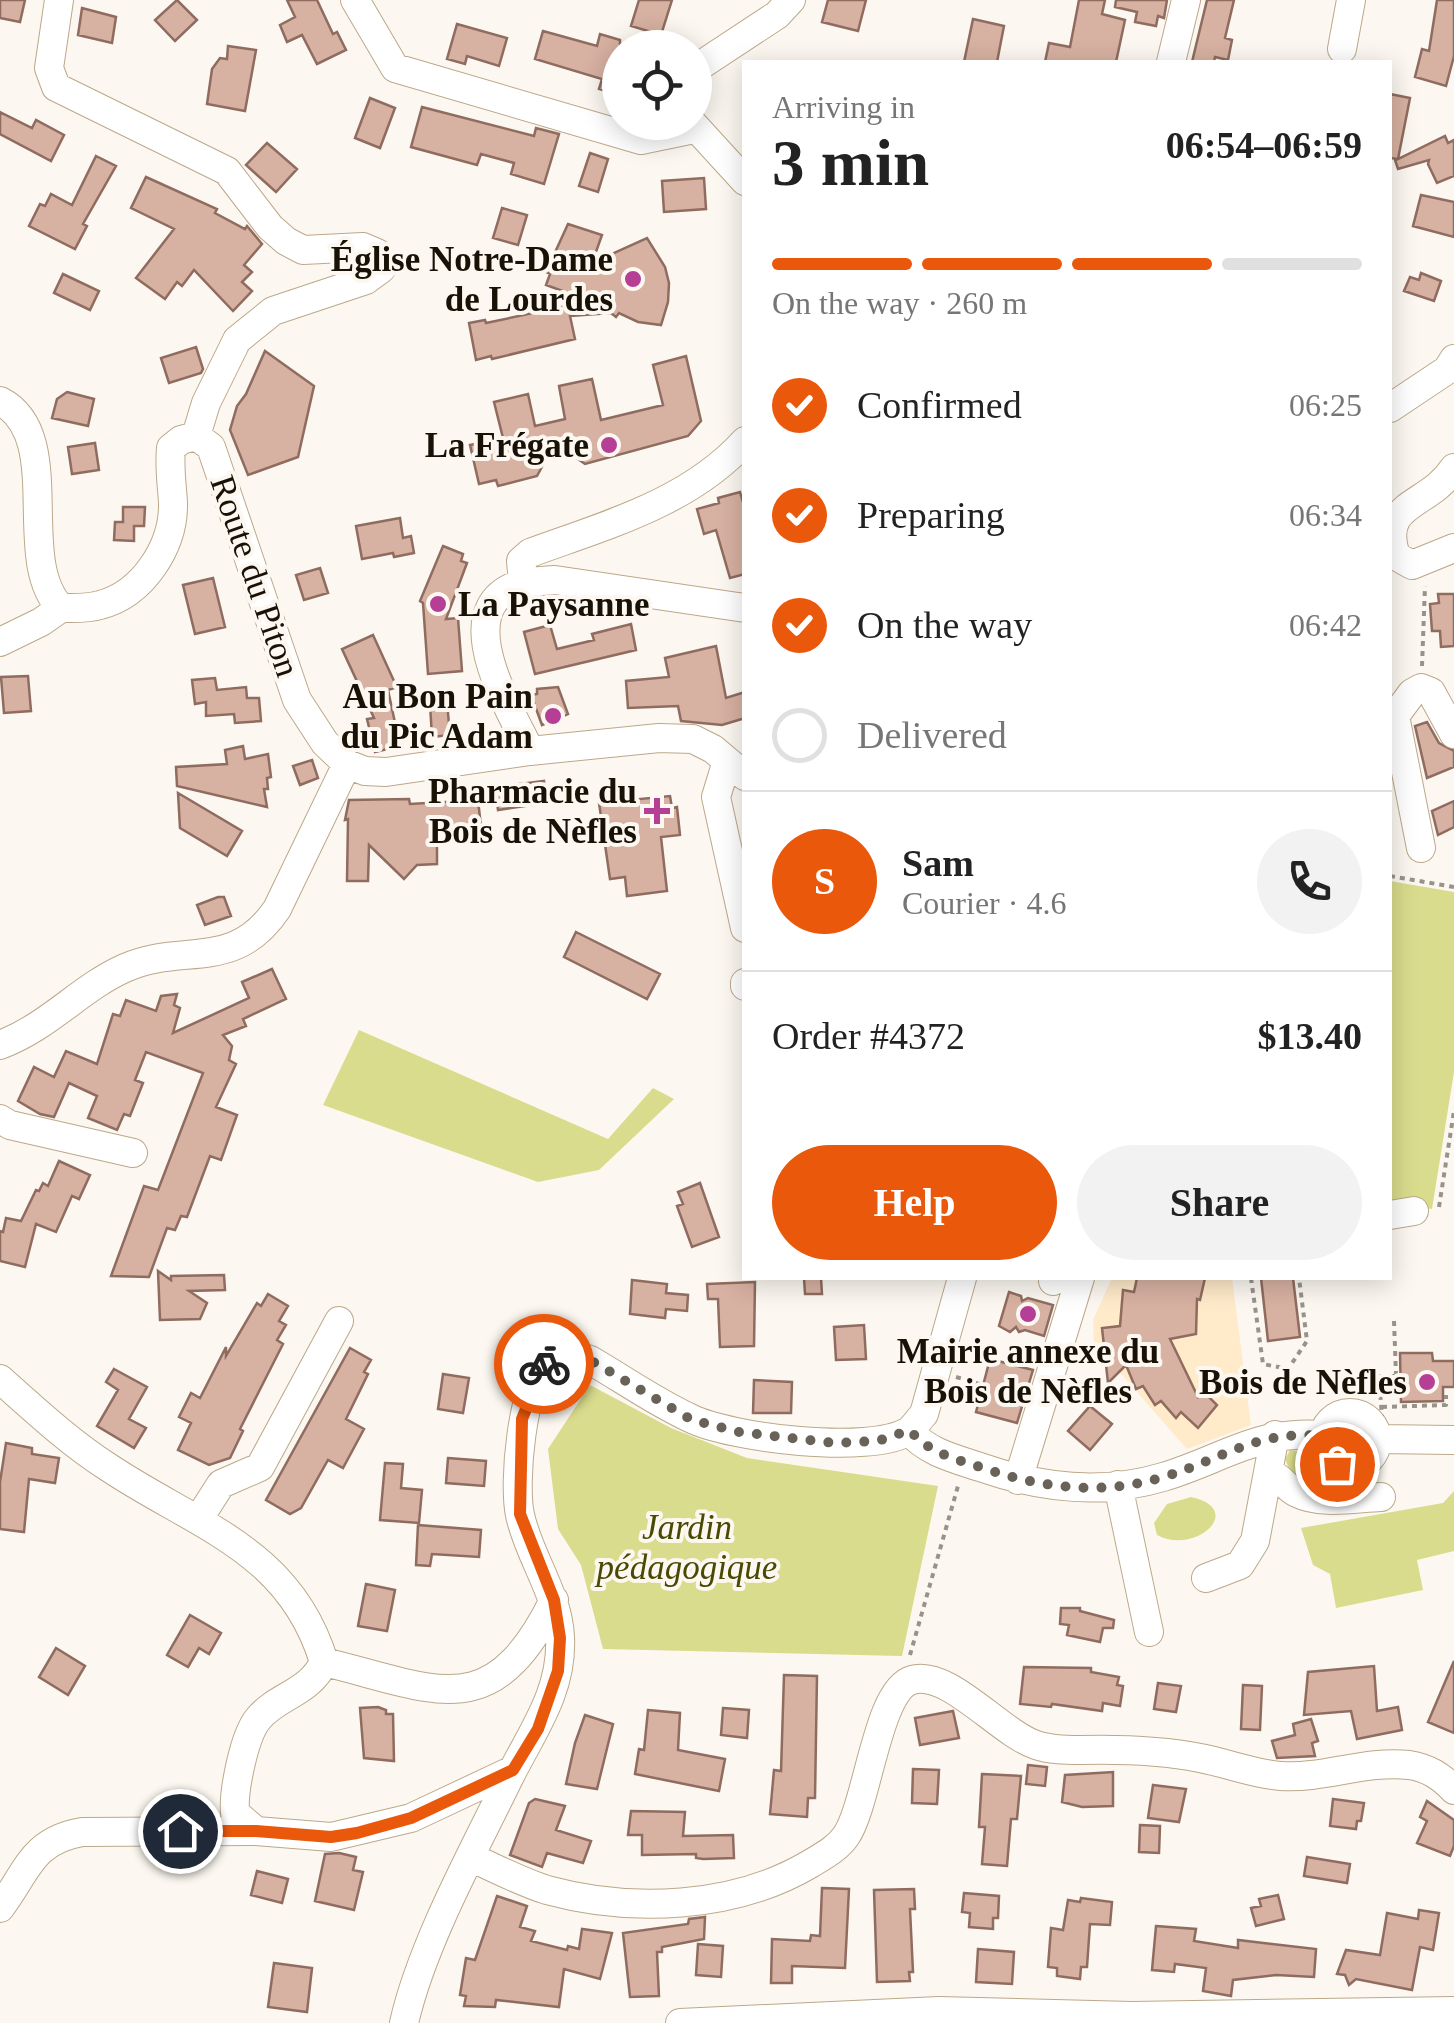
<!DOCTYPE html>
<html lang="en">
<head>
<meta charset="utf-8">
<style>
	:root { --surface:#fff; --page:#f2f2f2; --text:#222; --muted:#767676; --line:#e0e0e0; --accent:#ea580c }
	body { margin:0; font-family:Georgia,serif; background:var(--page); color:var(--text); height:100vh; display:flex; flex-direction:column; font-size:38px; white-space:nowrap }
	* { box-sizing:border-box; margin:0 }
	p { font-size:32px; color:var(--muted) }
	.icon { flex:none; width:55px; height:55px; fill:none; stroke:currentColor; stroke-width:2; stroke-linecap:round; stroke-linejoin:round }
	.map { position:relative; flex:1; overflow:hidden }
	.panel { position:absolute; left:742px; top:60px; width:650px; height:1220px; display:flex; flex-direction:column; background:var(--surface); border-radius:0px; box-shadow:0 5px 25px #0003 }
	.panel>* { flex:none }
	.fabs { position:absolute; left:602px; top:30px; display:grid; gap:20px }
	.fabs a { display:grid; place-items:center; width:110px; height:110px; border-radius:50%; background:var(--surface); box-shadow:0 5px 25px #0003; font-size:50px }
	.pin { position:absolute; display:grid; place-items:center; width:85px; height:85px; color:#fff; margin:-42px; border:5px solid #fff; border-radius:50%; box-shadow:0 2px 10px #0007 }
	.courier { position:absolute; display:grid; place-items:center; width:100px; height:100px; margin:-50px; border:8px solid #ea580c; border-radius:50%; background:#fff; color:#222; box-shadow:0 2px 12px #0007 }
	.head em { font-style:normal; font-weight:800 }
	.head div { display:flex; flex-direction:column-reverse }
	.head { display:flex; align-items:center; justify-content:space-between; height:170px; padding:0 30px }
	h1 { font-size:65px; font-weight:800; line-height:75px }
	.bar { display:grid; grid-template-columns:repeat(4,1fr); gap:15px 10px; align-content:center; height:120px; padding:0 30px }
	.bar i { height:12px; border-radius:8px; background:var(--line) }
	.bar .selected { background:var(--accent) }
	.bar p { grid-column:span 4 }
	.line { display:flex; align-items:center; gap:25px; padding:0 30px; border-top:2px solid var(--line) }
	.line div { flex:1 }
	.round { display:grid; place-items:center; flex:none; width:105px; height:105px; border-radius:52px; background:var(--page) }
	ol { padding:0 30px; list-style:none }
	li { display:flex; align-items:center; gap:30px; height:110px }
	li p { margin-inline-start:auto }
	li .icon { padding:10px; border-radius:50%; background:var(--accent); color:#fff; stroke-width:4 }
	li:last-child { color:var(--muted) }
	li i { width:55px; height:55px; border:5px solid var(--line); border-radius:50% }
	.primary-button { display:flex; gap:20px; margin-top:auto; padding:20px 30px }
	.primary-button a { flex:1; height:115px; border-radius:60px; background:var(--accent); color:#fff; font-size:40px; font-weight:800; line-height:115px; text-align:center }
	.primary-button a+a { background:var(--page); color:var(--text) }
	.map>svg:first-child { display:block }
	.built { fill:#ffeaca }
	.green { fill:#d9dc8c }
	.building { fill:#d7b1a2; stroke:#8f6c5f; stroke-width:2.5 }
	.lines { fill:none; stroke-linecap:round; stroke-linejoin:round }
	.minor-casing { stroke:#bca889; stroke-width:30 }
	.path { stroke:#98938a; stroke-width:4; stroke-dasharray:5 5; stroke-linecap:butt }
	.minor { stroke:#fff; stroke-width:28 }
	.done { stroke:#686258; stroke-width:10; stroke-dasharray:0 18 }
	.route { stroke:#ea580c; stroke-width:12 }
	.poi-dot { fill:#b63f96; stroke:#fcf8f1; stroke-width:4 }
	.labels { text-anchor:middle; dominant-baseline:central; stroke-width:8; stroke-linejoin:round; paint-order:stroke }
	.poi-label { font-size:35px; font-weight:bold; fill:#181106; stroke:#fcf8f1; text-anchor:end }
	.street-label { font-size:35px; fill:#181106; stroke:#fcf8f1 }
	.park-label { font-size:35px; font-style:italic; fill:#484902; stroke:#fcf8f1 }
</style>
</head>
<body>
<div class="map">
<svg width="1454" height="2023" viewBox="0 0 1454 2023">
	<rect width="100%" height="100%" fill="#fcf8f1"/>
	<path class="built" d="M1112 1278H1232L1251 1425 1187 1449 1094 1343 1093 1320Z"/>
	<path class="green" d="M1390 881 1454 892V1072L1432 1209 1390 1202Z
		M359 1030 608 1139 653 1088 674 1099 599 1170 538 1182 323 1105Z
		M590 1385 671 1428 747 1458 938 1486 902 1656 603 1649 581 1565 558 1529 548 1449Z
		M1290 1450 1304 1452 1317 1474 1296 1486 1285 1459Z
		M1454 1491V1551L1417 1560 1423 1590 1336 1608 1330 1574 1313 1565 1301 1528 1443 1503Z
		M1191 1497C1247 1509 1195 1556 1157 1535L1154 1523 1167 1504Z"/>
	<path class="building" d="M0 0H25L20 22 0 18Z
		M177 0 197 20 175 41 155 20Z
		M287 0H317L333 34 337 32 346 50 317 64 302 35 287 42 280 25 295 17Z
		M639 0H672L661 35 631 26Z
		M828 0H866L858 31 822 22Z
		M1079 0H1105L1102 14 1125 20 1116 62H1045L1049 43 1070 47Z
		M1116 0H1167L1164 18 1158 16 1156 26 1135 22 1137 12 1115 7Z
		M1207 0H1234L1225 38 1232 40 1228 60 1215 57 1214 62H1192Z
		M1437 0H1454V56L1446 86 1415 77 1422 49 1429 51Z
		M82 8 116 17 112 43 78 35Z
		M973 19 1004 26 997 62H964Z
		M457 24 507 38 499 66 467 56 465 64 447 59Z
		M543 31 597 46 600 34 620 40V95L599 89 602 79 535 59Z
		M228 46 256 50 245 111 207 104 212 69 220 58 227 59Z
		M1390 94 1410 98 1398 159 1445 136 1448 143 1454 140V176L1437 183 1428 164 1429 160 1398 169 1395 160 1398 159 1390 158Z
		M370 98 395 108 380 148 355 138Z
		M422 107 534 136 536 128 559 134 544 184 511 174 514 163 481 154 477 165 411 147Z
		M0 112 32 128 36 120 64 135 51 161 0 134Z
		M267 143 297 169 276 192 246 165Z
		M590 153 608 159 598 192 579 186Z
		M96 156 116 166 83 224 87 226 75 249 29 226 40 204 45 206 51 194 72 205Z
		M146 177 217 209 215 213 245 229 247 226 262 244 244 265 252 272 242 282 252 291 233 311 194 270 182 286 177 282 165 299 136 278 174 229 131 208Z
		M704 178 706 209 664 212 662 181Z
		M1421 195 1454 202V237L1413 226Z
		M502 208 527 215 518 245 493 238Z
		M568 224 602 235 592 263 647 238 665 267 669 283 668 302 661 325 638 322 619 313 616 317 611 313 570 316 575 339 492 359 491 356 476 360 469 323 485 320 486 323 590 301 546 285 550 274 546 272Z
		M1421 273 1441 281 1434 301 1404 291 1410 277 1419 280Z
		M63 274 99 291 90 310 54 293Z
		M196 347 203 369 201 373 169 383 161 358Z
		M265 351 314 386 298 457 248 475 230 430 237 406 246 394Z
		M686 356 701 421 688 436 585 464 555 443 537 476 498 486 496 480 479 484 470 445 503 438 494 402 528 394 535 426 565 419 559 386 592 379 601 420 663 405 653 365Z
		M67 392 94 399 88 426 52 418 57 399Z
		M95 443 99 470 72 474 68 447Z
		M740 492 745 509V574L730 578 716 530 704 534 697 509 719 503 718 498Z
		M123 507H145L144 526H134V541L114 540 115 522H123Z
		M400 518 403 538 411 536 414 553 394 557 393 553 362 559 356 526Z
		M443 546 463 554 461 561 467 563 446 619 458 618 462 671 428 674 423 603 420 601Z
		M320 568 328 593 304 600 296 575Z
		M213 578 225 627 195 634 183 585Z
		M1438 594H1454V646L1441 647 1440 631H1432L1430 604 1439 603Z
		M631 624 636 650 535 674 524 632 550 625 557 649 594 640 592 634Z
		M373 635 394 681V688L388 690 400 746 375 752 367 719 374 718 342 649Z
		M716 646 726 698 745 692V718L722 725 681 721 678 706 628 708 626 681 669 677 665 658Z
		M28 676 31 711 4 713 1 677Z
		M215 678 217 690 246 687 247 698H259L261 721 235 723 234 714 206 716V702L195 704 192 680Z
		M558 687 568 714 542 725 531 695 537 694V689Z
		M447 702 450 735 432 737 430 704Z
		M1427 722 1439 743 1454 751V767L1427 778 1415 726Z
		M243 746 245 759 268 754 271 777 267 778 268 789H264L267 807 177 786 176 767 227 764 225 750Z
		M312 760 318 778 300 785 293 766Z
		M544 781 546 803 498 810 495 787Z
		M178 793 242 831 227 856 180 828Z
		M670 796 672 808 677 807 680 835 661 837 667 891 627 896 625 877 610 879 599 803Z
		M409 799 410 804 478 800 482 835 437 840V864L417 865 404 879 369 845 368 881H347L348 819 345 820 349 800Z
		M1454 801V827L1438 835 1432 811Z
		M218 897H224L231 916 205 925 197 905Z
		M576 932 660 974 647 999 564 957Z
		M272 969 286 999 243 1019 246 1026 223 1035 232 1046 229 1060 236 1064 216 1107 237 1115 221 1160 210 1156 187 1217 181 1216 175 1230 167 1228 149 1277 111 1276 144 1186 158 1190 203 1073 146 1052 135 1080 143 1083 130 1116 124 1114 117 1130 88 1118 97 1096 69 1083 54 1117 40 1114 18 1101 34 1067 54 1077 66 1051 97 1064 113 1014 120 1016 126 1000 156 1011 161 996 177 994 174 1005 180 1008 173 1033 249 998 242 982Z
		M59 1161 90 1175 79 1199 72 1196 56 1232 36 1224 25 1267 0 1261V1231L3 1232 6 1218 21 1221 36 1190 39 1191 43 1183 48 1186Z
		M700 1183 719 1237 692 1247 677 1206 683 1204 678 1192Z
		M158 1271 171 1280V1276L224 1275 225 1290 189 1291 207 1303 200 1319 160 1320Z
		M804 1278H821L822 1294H805Z
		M1137 1278H1205L1200 1300 1197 1299 1196 1334 1170 1339 1198 1397 1203 1391 1217 1405 1198 1428 1181 1412 1176 1418 1161 1401 1155 1405 1143 1386 1136 1389 1126 1365 1108 1383 1102 1328 1120 1326 1123 1290 1134 1292Z
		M1261 1278H1293L1300 1337 1268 1341Z
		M632 1280 667 1284 666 1293 688 1295 687 1311 666 1309 665 1318 630 1314Z
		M755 1282 754 1346 720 1347 718 1299H708L707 1284Z
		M1009 1292 1021 1296 1022 1301 1028 1298 1053 1305 1044 1336 1025 1330 1019 1332 1016 1327 1010 1332 999 1326Z
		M268 1294 288 1306 279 1321 286 1325 277 1340 283 1344 240 1429 243 1431 230 1458 209 1465 178 1450 191 1423 179 1417 191 1393 200 1398 226 1347V1356L257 1303 261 1306Z
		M864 1325 866 1359 836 1360 834 1327Z
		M350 1348 371 1360 364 1372 368 1374 346 1419 364 1429 343 1468 328 1460 301 1508 290 1514 266 1500Z
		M1400 1353H1432L1433 1361H1454V1387H1443V1401L1401 1402Z
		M990 1359 1033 1370 1017 1423 976 1412Z
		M114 1369 147 1387 129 1419 146 1428 134 1448 97 1426 118 1390 106 1382Z
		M443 1374 469 1378 463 1413 438 1409Z
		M754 1380 792 1382 791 1413H753Z
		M1090 1406 1112 1424 1090 1450 1068 1431Z
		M6 1443 32 1448V1454L59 1458 55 1483 29 1479 24 1532 0 1529V1482Z
		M448 1458 486 1461 484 1486 446 1483Z
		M385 1463 403 1464 401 1488 422 1490 419 1523 380 1520Z
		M418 1525 481 1530 479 1557 432 1554 430 1566 416 1565Z
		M366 1584 395 1590 387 1631 358 1626Z
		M1061 1608H1080V1611L1114 1620 1113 1628H1103L1100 1642 1067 1635 1069 1625 1060 1624Z
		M190 1615 221 1633 209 1654 199 1648 188 1667 167 1655Z
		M56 1648 85 1666 68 1695 39 1677Z
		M1454 1661V1733L1428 1722Z
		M1374 1666 1377 1711 1398 1707 1402 1730 1357 1739 1351 1711 1304 1715 1308 1672Z
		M1024 1667 1091 1668V1672L1119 1677 1117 1685 1123 1686 1120 1706 1103 1703 1102 1711 1052 1704 1051 1707 1020 1704Z
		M784 1675 817 1676 815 1798H808L807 1817 770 1814 774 1770 781 1771Z
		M1158 1683 1181 1686 1176 1712 1154 1709Z
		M1243 1685 1262 1686 1260 1730 1241 1729Z
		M378 1707 386 1710V1714H393L394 1761 364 1758 360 1708Z
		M723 1708 749 1710 747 1738 721 1735Z
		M648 1710 680 1713 678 1750 725 1759 719 1791 635 1774 639 1749 644 1750Z
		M953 1711 959 1738 920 1745 915 1718Z
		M585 1715 613 1724 597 1789 566 1784 575 1743Z
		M1311 1719 1318 1741 1312 1743 1315 1756 1277 1758 1272 1741 1295 1735 1293 1724Z
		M1028 1765 1047 1767 1045 1786 1026 1784Z
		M913 1769 939 1770 937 1804 912 1803Z
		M1113 1772V1806L1082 1807 1062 1802 1065 1775Z
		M982 1774 1021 1776 1017 1819H1011L1007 1866 982 1864 985 1827H979Z
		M1153 1785 1186 1789 1179 1822 1148 1818Z
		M535 1799 565 1806 556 1830 591 1841 583 1863 547 1853 542 1867 510 1855 529 1803Z
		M1333 1799 1364 1803 1361 1821H1357L1356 1829 1330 1826Z
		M1427 1801 1454 1820V1846L1450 1856 1417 1843 1427 1821 1420 1817Z
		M631 1811 685 1812 683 1836 733 1835 734 1858 703 1859 696 1858V1854L642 1855V1835H628Z
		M1140 1825 1160 1826 1159 1853 1139 1852Z
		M339 1853 356 1857 353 1870 363 1872 354 1910 315 1901 325 1854Z
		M1307 1857 1350 1864 1347 1883 1304 1876Z
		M257 1871 288 1879 282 1903 251 1895Z
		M822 1888 849 1889 845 1968 792 1966V1983H771L772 1939 810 1941 811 1935 820 1936Z
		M914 1889 915 1909H910L913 1972H909L910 1981 877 1982 874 1890Z
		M964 1893 999 1896 998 1918H993V1929L969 1927 970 1913 962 1912Z
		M1278 1895 1284 1919 1256 1926 1251 1908 1261 1906 1259 1899Z
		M497 1896 527 1906 520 1927 535 1931 531 1941 567 1950 568 1946 579 1949 582 1929 612 1933 600 1979 564 1969 559 2007 496 2000 495 2007 464 2006 466 1996 460 1995 466 1958 475 1960Z
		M1081 1898 1112 1902 1110 1925 1090 1924 1087 1967H1081L1080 1979 1057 1976V1968L1048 1967 1051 1928 1063 1930 1068 1900 1080 1902Z
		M1419 1910 1439 1913 1433 1950 1420 1947 1412 1990 1356 1979 1349 1985 1345 1975 1337 1974 1346 1950 1380 1955 1387 1913 1418 1919Z
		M705 1917 704 1939 662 1947V1952H657L659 1996 630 1997 623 1933 688 1924 689 1919Z
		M1156 1926 1196 1929 1194 1941 1238 1948V1940L1316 1949 1314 1977 1276 1975 1233 1980 1231 1996 1203 1991 1206 1968 1175 1964 1174 1972 1152 1970Z
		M698 1944 723 1946 721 1977 696 1975Z
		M978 1949 1014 1952 1012 1984 976 1982Z
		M274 1963 312 1968 307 2012 268 2007Z"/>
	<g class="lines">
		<g class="minor-casing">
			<path id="minor" d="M59 0 49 68 56 87 227 171 270 227 286 241 303 250 363 247 377 253 381 269 366 280 273 311 237 340 206 403 196 436
				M355 0 395 68 641 140 694 129
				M1342 49 1351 0
				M1171 62 1186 0
				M695 69 777 15 791 0
				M691 122 745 181
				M0 401C67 435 13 560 61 608 74 608 87 609 100 605 143 594 174 546 173 503 172 484 169 468 171 448L181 440 196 436 211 447 297 700 325 743 347 764 365 771 386 772 530 751 659 738 693 739 713 749 745 776
				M1390 408 1447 370 1454 359
				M1454 468C1428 508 1378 501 1396 556L1412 565 1454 548
				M523 583 521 561 530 553C606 525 689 503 745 441
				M0 642 41 622 61 608
				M530 751C510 709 444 604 524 583 534 581 545 581 555 580L745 608
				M727 761 716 797 745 928
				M1421 848 1395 716 1412 693 1421 688 1431 692 1454 734
				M745 986V983
				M0 1045C50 1026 80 988 125 968 183 942 234 973 277 909L347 764
				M0 1119 10 1125 133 1153
				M1390 1215 1414 1211
				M1053 1281 1054 1278
				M0 1379C35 1410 69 1442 108 1467 196 1526 290 1549 324 1662 310 1693 276 1696 258 1719 244 1736 233 1792 235 1813L256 1831
				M1323 1440a27 27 0 1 1 54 0a27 27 0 1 1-54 0Z
				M909 1431C928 1453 956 1459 983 1468 1041 1488 1103 1495 1163 1477 1223 1459 1256 1430 1323 1435
				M1377 1439 1454 1440
				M1270 1473C1282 1478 1286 1488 1297 1493 1321 1505 1355 1498 1381 1497
				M1018 1480 1080 1278
				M1118 1485 1149 1632
				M198 1520 221 1484 260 1467 339 1321
				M1206 1578 1240 1565 1255 1541 1275 1435
				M324 1662C437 1689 491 1727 554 1600
				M470 1857C495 1868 521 1882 547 1890 631 1913 734 1909 810 1864 823 1856 837 1849 846 1836 868 1804 877 1690 912 1680 948 1669 1000 1733 1036 1745 1050 1750 1066 1750 1080 1750 1122 1749 1160 1750 1200 1758 1227 1763 1254 1774 1281 1776 1324 1779 1365 1760 1409 1765 1428 1768 1441 1776 1454 1790
				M0 1908C28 1871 31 1841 82 1832L256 1831 331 1837 411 1818 513 1770
				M404 2023C422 1944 473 1852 509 1778 531 1733 563 1692 560 1637 558 1593 529 1557 520 1515 513 1483 522 1383 547 1361 560 1349 576 1355 590 1360 623 1379 655 1402 690 1418 730 1438 870 1455 909 1431 914 1427 919 1419 924 1414L962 1278
				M680 2023 939 2011 1132 2016 1454 2011"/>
		</g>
		<path class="path" d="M1422 666 1425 586
			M1390 876 1454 887
			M1439 1207 1454 1111
			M1251 1278 1263 1364 1288 1369 1307 1341 1299 1278
			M1394 1321 1396 1375
			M1379 1376H1401
			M956 1377 983 1385
			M1338 1378 1379 1376 1382 1417
			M1382 1407 1446 1405V1395
			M910 1655 958 1486"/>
		<use href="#minor" class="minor"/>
	</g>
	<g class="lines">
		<path class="done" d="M544 1364C559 1351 572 1353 590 1360L692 1420 739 1432 834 1443 878 1441 910 1430C928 1453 956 1459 983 1468 1041 1488 1103 1496 1163 1477 1224 1459 1255 1430 1323 1436L1325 1451 1337 1464"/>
		<path class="route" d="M180 1831H256L331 1837 357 1833 411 1818 513 1770 538 1729 558 1671 560 1638 554 1600 520 1514 522 1419 544 1364"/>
	</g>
	<g class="poi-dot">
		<circle cx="633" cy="279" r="10"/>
		<circle cx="609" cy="445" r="10"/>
		<circle cx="438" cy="604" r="10"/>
		<circle cx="553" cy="716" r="10"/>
		<path d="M652 796h10v10h10v10h-10v10h-10v-10h-10v-10h10z"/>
		<circle cx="1028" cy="1314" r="10"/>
		<circle cx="1427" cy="1382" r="10"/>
	</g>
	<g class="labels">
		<g class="poi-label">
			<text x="613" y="259">Église Notre-Dame<tspan x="613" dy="40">de Lourdes</tspan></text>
			<text x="589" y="445">La Frégate</text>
			<text x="458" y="604" text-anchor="start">La Paysanne</text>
			<text x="533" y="696">Au Bon Pain<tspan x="533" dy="40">du Pic Adam</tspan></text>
			<text x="637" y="791">Pharmacie du<tspan x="637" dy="40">Bois de Nèfles</tspan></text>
			<text x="1028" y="1351" text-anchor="middle">Mairie annexe du<tspan x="1028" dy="40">Bois de Nèfles</tspan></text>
			<text x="1407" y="1382">Bois de Nèfles</text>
		</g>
		<g class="street-label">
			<text transform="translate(255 576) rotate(71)">Route du Piton</text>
		</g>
		<g class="park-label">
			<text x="687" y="1527">Jardin<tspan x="687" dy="40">pédagogique</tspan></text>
		</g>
	</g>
</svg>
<div class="fabs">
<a><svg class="icon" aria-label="locate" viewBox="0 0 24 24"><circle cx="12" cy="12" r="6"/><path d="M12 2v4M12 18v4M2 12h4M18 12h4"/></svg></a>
</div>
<div class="pin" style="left:1337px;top:1464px;background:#ea580c"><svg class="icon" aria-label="bag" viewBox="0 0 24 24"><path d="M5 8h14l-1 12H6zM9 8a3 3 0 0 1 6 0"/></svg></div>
<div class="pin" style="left:180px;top:1831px;background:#1f2937"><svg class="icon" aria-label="home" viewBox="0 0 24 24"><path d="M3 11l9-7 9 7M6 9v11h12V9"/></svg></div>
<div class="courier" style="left:544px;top:1364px"><svg class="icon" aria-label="bike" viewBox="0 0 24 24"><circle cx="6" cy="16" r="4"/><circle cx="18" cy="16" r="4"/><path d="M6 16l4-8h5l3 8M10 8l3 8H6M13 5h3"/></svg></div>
<section class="panel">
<div class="head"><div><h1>3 min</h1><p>Arriving in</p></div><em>06:54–06:59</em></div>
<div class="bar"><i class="selected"></i><i class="selected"></i><i class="selected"></i><i></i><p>On the way · 260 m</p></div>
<ol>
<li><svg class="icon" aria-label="check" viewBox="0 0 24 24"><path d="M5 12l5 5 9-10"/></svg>Confirmed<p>06:25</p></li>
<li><svg class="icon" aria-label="check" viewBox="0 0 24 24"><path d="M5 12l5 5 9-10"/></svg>Preparing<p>06:34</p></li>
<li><svg class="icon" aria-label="check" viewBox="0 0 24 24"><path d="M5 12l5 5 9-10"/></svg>On the way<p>06:42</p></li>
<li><i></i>Delivered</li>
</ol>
<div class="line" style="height:180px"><b class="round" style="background:var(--accent);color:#fff">S</b><div><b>Sam</b><p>Courier · 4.6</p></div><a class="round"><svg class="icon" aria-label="phone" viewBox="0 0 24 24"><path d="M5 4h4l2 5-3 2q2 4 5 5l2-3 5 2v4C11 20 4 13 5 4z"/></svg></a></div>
<div class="line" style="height:130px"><div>Order #4372</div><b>$13.40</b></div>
<div class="primary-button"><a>Help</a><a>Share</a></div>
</section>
</div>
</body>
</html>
